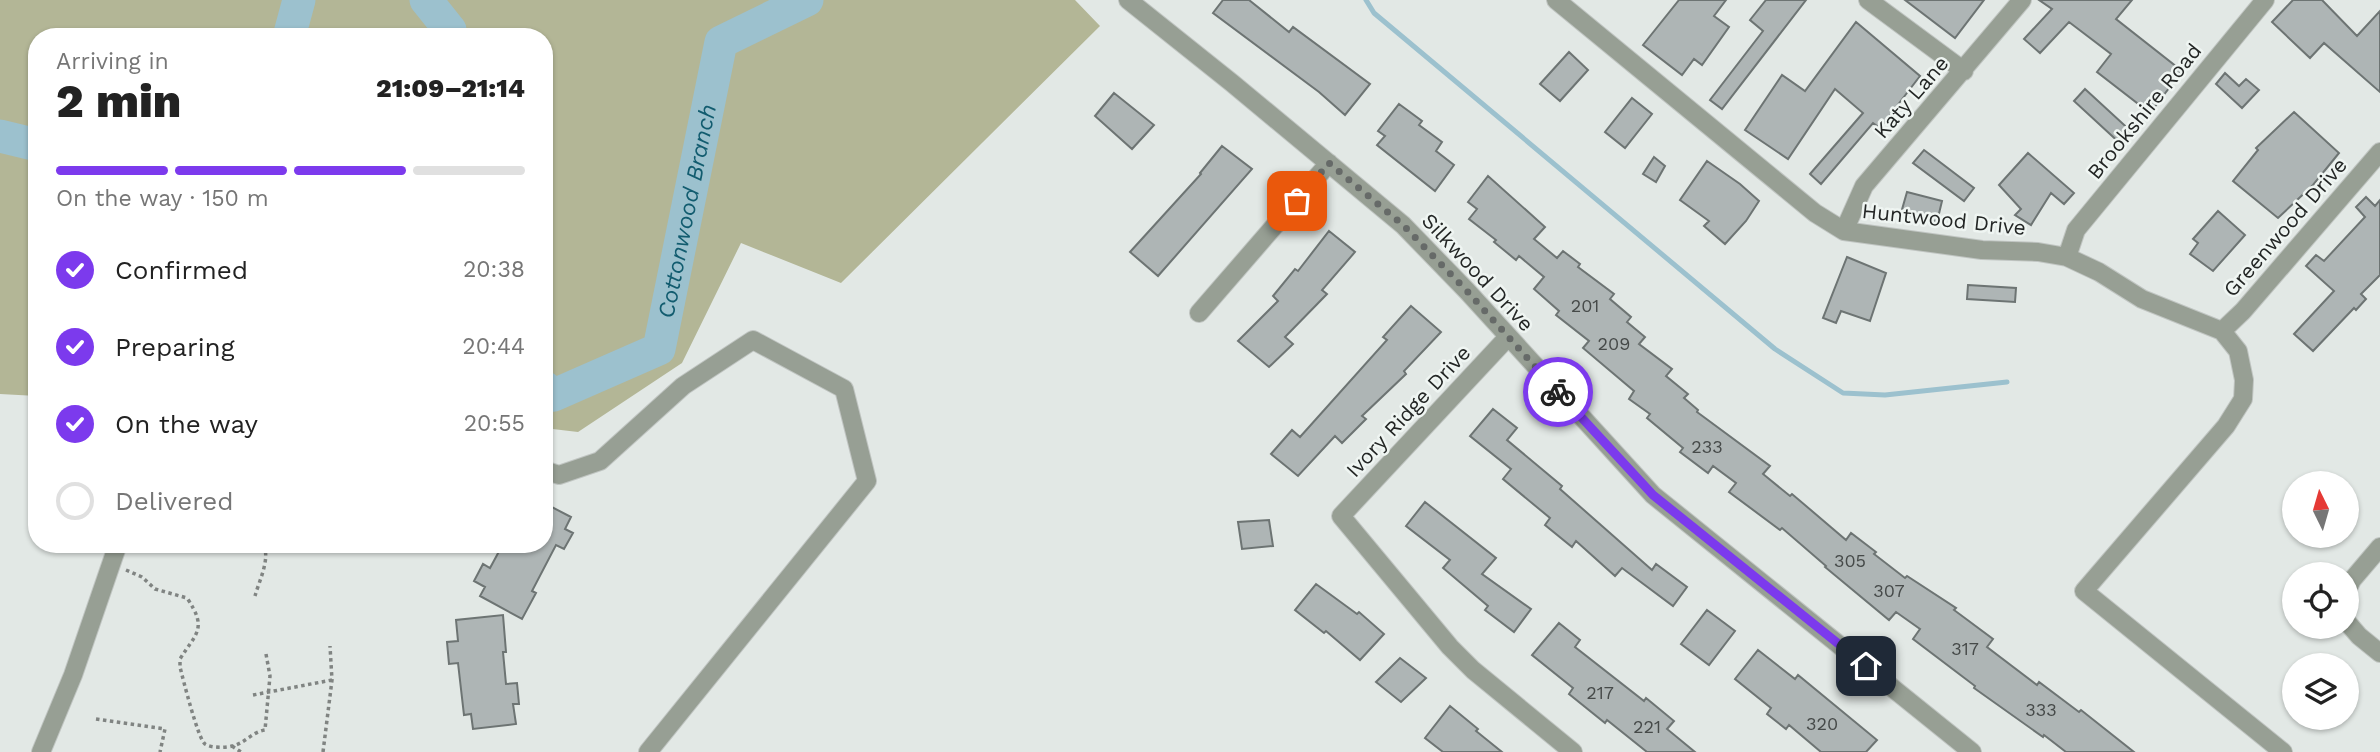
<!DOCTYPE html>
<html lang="en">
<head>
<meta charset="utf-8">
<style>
	:root { --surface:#fff; --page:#f2f2f2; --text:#222; --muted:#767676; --line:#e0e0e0; --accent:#7c3aed }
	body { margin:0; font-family:"Work Sans",sans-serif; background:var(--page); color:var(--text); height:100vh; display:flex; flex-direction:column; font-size:26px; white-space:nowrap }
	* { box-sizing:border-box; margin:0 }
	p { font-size:23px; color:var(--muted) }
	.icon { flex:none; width:38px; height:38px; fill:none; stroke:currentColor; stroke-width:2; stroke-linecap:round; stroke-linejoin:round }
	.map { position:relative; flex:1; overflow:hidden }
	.panel { position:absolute; left:28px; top:28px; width:525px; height:525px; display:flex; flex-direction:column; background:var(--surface); border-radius:28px; box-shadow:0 2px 5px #0004 }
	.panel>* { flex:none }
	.needle { width:46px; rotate:355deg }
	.fabs { position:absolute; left:2282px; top:471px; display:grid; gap:14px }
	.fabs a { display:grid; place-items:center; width:77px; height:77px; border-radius:50%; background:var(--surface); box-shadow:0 2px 5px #0004; font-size:35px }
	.pin { position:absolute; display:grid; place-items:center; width:60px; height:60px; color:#fff; margin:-30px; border-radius:14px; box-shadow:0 4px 10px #0006 }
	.courier { position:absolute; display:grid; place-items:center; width:70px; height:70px; margin:-35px; border:5px solid #7c3aed; border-radius:50%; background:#fff; color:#222; box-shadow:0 2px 9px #0007 }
	.headline em { font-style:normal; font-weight:800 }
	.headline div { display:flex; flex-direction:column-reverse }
	.headline { display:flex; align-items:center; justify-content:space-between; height:119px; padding:0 28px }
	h1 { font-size:46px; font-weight:800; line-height:52px }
	.bar { display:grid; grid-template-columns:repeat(4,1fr); gap:10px 7px; align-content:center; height:84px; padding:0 28px }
	.bar i { height:9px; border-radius:5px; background:var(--line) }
	.bar .on { background:var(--accent) }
	.bar p { grid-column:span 4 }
	ol { padding:0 28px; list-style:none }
	li { display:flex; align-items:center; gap:21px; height:77px }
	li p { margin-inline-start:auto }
	li .icon { padding:7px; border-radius:50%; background:var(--accent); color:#fff; stroke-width:4 }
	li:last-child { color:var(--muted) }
	li i { width:38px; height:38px; border:4px solid var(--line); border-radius:50% }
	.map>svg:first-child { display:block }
	.forest { fill:#b3b696 }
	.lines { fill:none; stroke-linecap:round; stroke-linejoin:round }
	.stream { stroke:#9cc1ce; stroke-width:5 }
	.river { stroke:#9cc1ce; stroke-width:33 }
	.building { fill:#aeb5b5; stroke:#6d7473; stroke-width:2 }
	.minor-casing { stroke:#c0c5c2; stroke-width:20 }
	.path { stroke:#808482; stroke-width:3.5; stroke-dasharray:3.5 3.5; stroke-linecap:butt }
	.minor { stroke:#979f94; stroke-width:18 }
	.done { stroke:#666a68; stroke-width:7; stroke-dasharray:0 12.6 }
	.route { stroke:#7c3aed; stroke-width:9 }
	.labels { text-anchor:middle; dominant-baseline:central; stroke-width:5; stroke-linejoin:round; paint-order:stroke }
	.number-label { font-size:18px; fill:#464a49 }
	.street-label { font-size:21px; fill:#232625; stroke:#eff5f2 }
	.water-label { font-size:23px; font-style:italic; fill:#125c6f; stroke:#eff5f2 }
</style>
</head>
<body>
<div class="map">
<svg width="2380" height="752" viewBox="0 0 2380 752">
	<rect width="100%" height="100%" fill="#e2e8e5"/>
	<path class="forest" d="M0 0H1075L1100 26 841 283 741 243 682 363 578 432 544 428V37H37V396L0 394Z"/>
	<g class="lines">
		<path class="stream" d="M1366 0 1374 13 1775 349 1843 393 1885 395 2007 382"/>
		<g class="river">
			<path d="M426 0 450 30V37"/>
			<path d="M289 37 299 0"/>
			<path d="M0 136 37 145"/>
			<path id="s1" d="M544 387 554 395 659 349 721 42 807 0"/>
		</g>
	</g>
	<path class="building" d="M1223 0H1249L1289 32 1293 27 1370 84 1345 115 1319 92 1213 13Z
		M1679 0H1726L1714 16 1729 27 1702 65 1694 59 1682 75 1643 45Z
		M1766 0H1806L1722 109 1710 100 1763 31 1750 20Z
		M1905 0H1984L1955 38Z
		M2039 0H2132L2116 19 2182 71 2150 113 2097 72 2111 54 2069 22 2040 53 2024 39 2052 9Z
		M2293 0H2322L2357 36 2380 11V92L2324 43 2310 58 2272 22Z
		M1856 22 1920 76 1880 128 1873 123 1821 184 1810 174 1863 113 1835 89 1788 159 1745 130 1782 75 1805 91Z
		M1569 52 1588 70 1560 101 1540 84Z
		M2225 73 2239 86 2246 79 2259 90 2242 108 2216 84Z
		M2085 89 2134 134 2123 146 2074 101Z
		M1114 93 1154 125 1132 149 1095 116Z
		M1632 98 1652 114 1625 148 1605 132Z
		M1399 104 1422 121 1419 125 1442 142 1436 151 1454 165 1435 191 1377 145 1385 136 1378 131Z
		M2294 112 2339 153 2313 185 2278 218 2233 181 2258 150 2256 148Z
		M1222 146 1252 169 1158 276 1130 252 1201 174 1200 173Z
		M1924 150 1974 188 1964 201 1913 163Z
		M2028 153 2074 193 2064 204 2051 193 2031 225 2015 215 2021 209 1999 185Z
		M1654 157 1665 166 1656 182 1643 174Z
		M1707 161 1740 184 1759 201 1746 221 1725 244 1704 226 1709 221 1680 200Z
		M1488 176 1545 227 1534 239 1557 258 1563 251 1580 264 1578 267 1614 294 1610 299 1631 317 1627 322 1645 337 1639 344 1672 369 1666 376 1688 394 1684 398 1698 410 1697 412 1770 466 1763 474 1790 496 1792 494 1846 540 1851 533 1876 552 1874 554 1905 578 1907 576 1956 608 1954 610 1993 639 1987 647 2037 685 2039 682 2079 712 2081 710 2134 752H2066L2044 735 2043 737 1974 688 1975 686 1913 639 1920 629 1896 612 1889 620 1825 567 1826 566 1782 528 1780 530 1729 492 1736 483 1713 466 1708 473 1680 452 1683 448 1647 418 1650 414 1629 399 1634 391 1583 348 1589 341 1556 315 1559 311 1534 289 1544 277 1519 256 1516 260 1494 242 1496 240 1469 219 1477 209 1468 202Z
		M1907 192 1942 201 1937 222 1901 213Z
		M2366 197 2375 206 2380 200V275L2361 294 2366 299 2356 310 2354 308 2313 351 2294 334 2334 291 2306 266 2316 255 2324 261 2365 217 2356 207Z
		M2218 211 2245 235 2213 271 2190 254 2198 243 2193 239Z
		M1329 231 1355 252 1322 290 1327 294 1285 337 1293 344 1269 367 1238 341 1278 301 1273 296 1295 269 1298 271Z
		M1847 257 1886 273 1870 321 1841 311 1836 323 1823 318Z
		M1968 285 2016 288 2015 302 1967 299Z
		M1411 306 1441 332 1404 371 1406 374 1362 416 1366 419 1342 443 1335 436 1298 476 1271 454 1292 430 1300 437 1387 340 1383 337Z
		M1493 409 1517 428 1507 440 1562 486 1560 489 1652 570 1656 564 1687 587 1673 606 1622 568 1615 576 1576 541 1572 547 1545 525 1550 518 1503 479 1511 469 1470 436Z
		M1425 502 1496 558 1482 574 1531 609 1514 632 1485 610 1488 606 1443 568 1450 560 1406 526Z
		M544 503 571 517 565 529 573 533 564 549 556 545 532 591 536 593 522 619 480 596 485 587 474 581 483 564 490 568 503 544H544Z
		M1269 520 1273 546 1242 549 1238 522Z
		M1316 584 1357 614 1359 612 1384 634 1360 660 1326 631 1324 633 1295 610Z
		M1707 610 1735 631 1709 665 1681 644Z
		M503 615 506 652H503L506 684 517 683 519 704H513L516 724 473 729 471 714 464 715 458 663 449 664 447 642 458 641 456 620Z
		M1559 623 1580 640 1575 647 1644 701 1646 698 1674 721 1667 729 1695 752H1647L1607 720 1605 723 1569 694 1573 688 1532 655Z
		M1758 650 1795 679 1798 675 1877 740 1866 752H1821L1789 725 1786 729 1767 714 1771 708 1735 679Z
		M1400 658 1426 678 1401 702 1376 682Z
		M1450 706 1478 729 1476 731 1502 752H1443L1425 738Z"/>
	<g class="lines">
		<g class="minor-casing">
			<path id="minor" d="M1128 0 1232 83 1403 225 1467 291 1653 495 1972 752
				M1556 0 1815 213 1844 231 1982 250 2038 252 2067 257 2099 272 2142 299 2222 331 2238 351 2244 380 2243 399 2226 426 2084 591 2283 752
				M1868 0 1964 71
				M1844 231 1864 186 2022 0
				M2067 257 2076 230 2265 0
				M1199 313 1329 163
				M2222 331 2243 311 2380 152
				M1508 337 1341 516 1450 647 1473 670 1573 752
				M544 470 559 475 600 461 683 386 753 340 844 389 867 481 648 752
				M2347 590 2352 580 2380 547
				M2347 622 2359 636 2380 653
				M41 752 73 675 118 544"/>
		</g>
		<path class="path" d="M126 570 142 577 155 589 187 598C208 629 196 633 180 659V667C183 679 198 739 205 744 211 748 225 748 232 746 244 744 252 732 265 730L270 676 266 654
			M255 596C259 581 271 558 263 544
			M253 695 332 680
			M96 719 165 729 160 752
			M232 746 241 752
			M323 752 332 680 330 646"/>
		<use href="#minor" class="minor"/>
	</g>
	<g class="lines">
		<path class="done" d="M1297 201 1329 163 1403 225 1467 291 1558 392"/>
		<path class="route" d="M1558 392 1653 495 1866 666"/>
	</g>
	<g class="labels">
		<g class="number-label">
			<text x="1585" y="305">201</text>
			<text x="1614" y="343">209</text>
			<text x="1707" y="446">233</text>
			<text x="1850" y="560">305</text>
			<text x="1889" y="590">307</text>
			<text x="1965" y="648">317</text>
			<text x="1600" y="692">217</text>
			<text x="2041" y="709">333</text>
			<text x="1822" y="723">320</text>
			<text x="1647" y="726">221</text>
		</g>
		<g class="street-label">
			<text transform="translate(1911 97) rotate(-49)">Katy Lane</text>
			<text transform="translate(2144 111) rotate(-51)">Brookshire Road</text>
			<text transform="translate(1944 219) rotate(6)">Huntwood Drive</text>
			<text transform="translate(2285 227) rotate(-49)">Greenwood Drive</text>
			<text transform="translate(1478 272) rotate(47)">Silkwood Drive</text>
			<text transform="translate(1408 411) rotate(-47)">Ivory Ridge Drive</text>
		</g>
		<g class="water-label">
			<text stroke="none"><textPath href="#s1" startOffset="268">Cottonwood Branch</textPath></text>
		</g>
	</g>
</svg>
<div class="fabs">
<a><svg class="needle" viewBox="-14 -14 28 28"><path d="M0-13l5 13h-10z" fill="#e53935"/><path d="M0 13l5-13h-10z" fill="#767676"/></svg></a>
<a><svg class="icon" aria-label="locate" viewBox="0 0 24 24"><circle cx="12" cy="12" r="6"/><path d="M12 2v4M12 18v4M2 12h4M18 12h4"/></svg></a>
<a><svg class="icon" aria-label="layers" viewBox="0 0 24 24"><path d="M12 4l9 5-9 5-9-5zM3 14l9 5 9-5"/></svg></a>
</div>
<div class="pin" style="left:1297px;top:201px;background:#ea580c"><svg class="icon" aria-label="bag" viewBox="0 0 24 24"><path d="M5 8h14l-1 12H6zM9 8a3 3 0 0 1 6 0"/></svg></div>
<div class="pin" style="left:1866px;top:666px;background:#1f2937"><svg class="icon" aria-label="home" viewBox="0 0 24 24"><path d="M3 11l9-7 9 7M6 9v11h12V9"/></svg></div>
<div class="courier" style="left:1558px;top:392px"><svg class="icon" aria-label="bike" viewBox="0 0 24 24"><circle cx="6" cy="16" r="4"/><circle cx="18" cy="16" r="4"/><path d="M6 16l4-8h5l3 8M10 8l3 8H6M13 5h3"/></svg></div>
<section class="panel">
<div class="headline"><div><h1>2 min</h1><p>Arriving in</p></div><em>21:09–21:14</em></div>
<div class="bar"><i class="on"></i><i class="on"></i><i class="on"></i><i></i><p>On the way · 150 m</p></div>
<ol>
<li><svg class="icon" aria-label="check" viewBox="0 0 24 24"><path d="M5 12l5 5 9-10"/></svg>Confirmed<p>20:38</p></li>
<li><svg class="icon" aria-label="check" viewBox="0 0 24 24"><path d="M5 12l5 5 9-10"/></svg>Preparing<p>20:44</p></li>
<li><svg class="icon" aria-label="check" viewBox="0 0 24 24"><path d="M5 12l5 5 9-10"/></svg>On the way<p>20:55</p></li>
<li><i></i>Delivered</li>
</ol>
</section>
</div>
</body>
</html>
